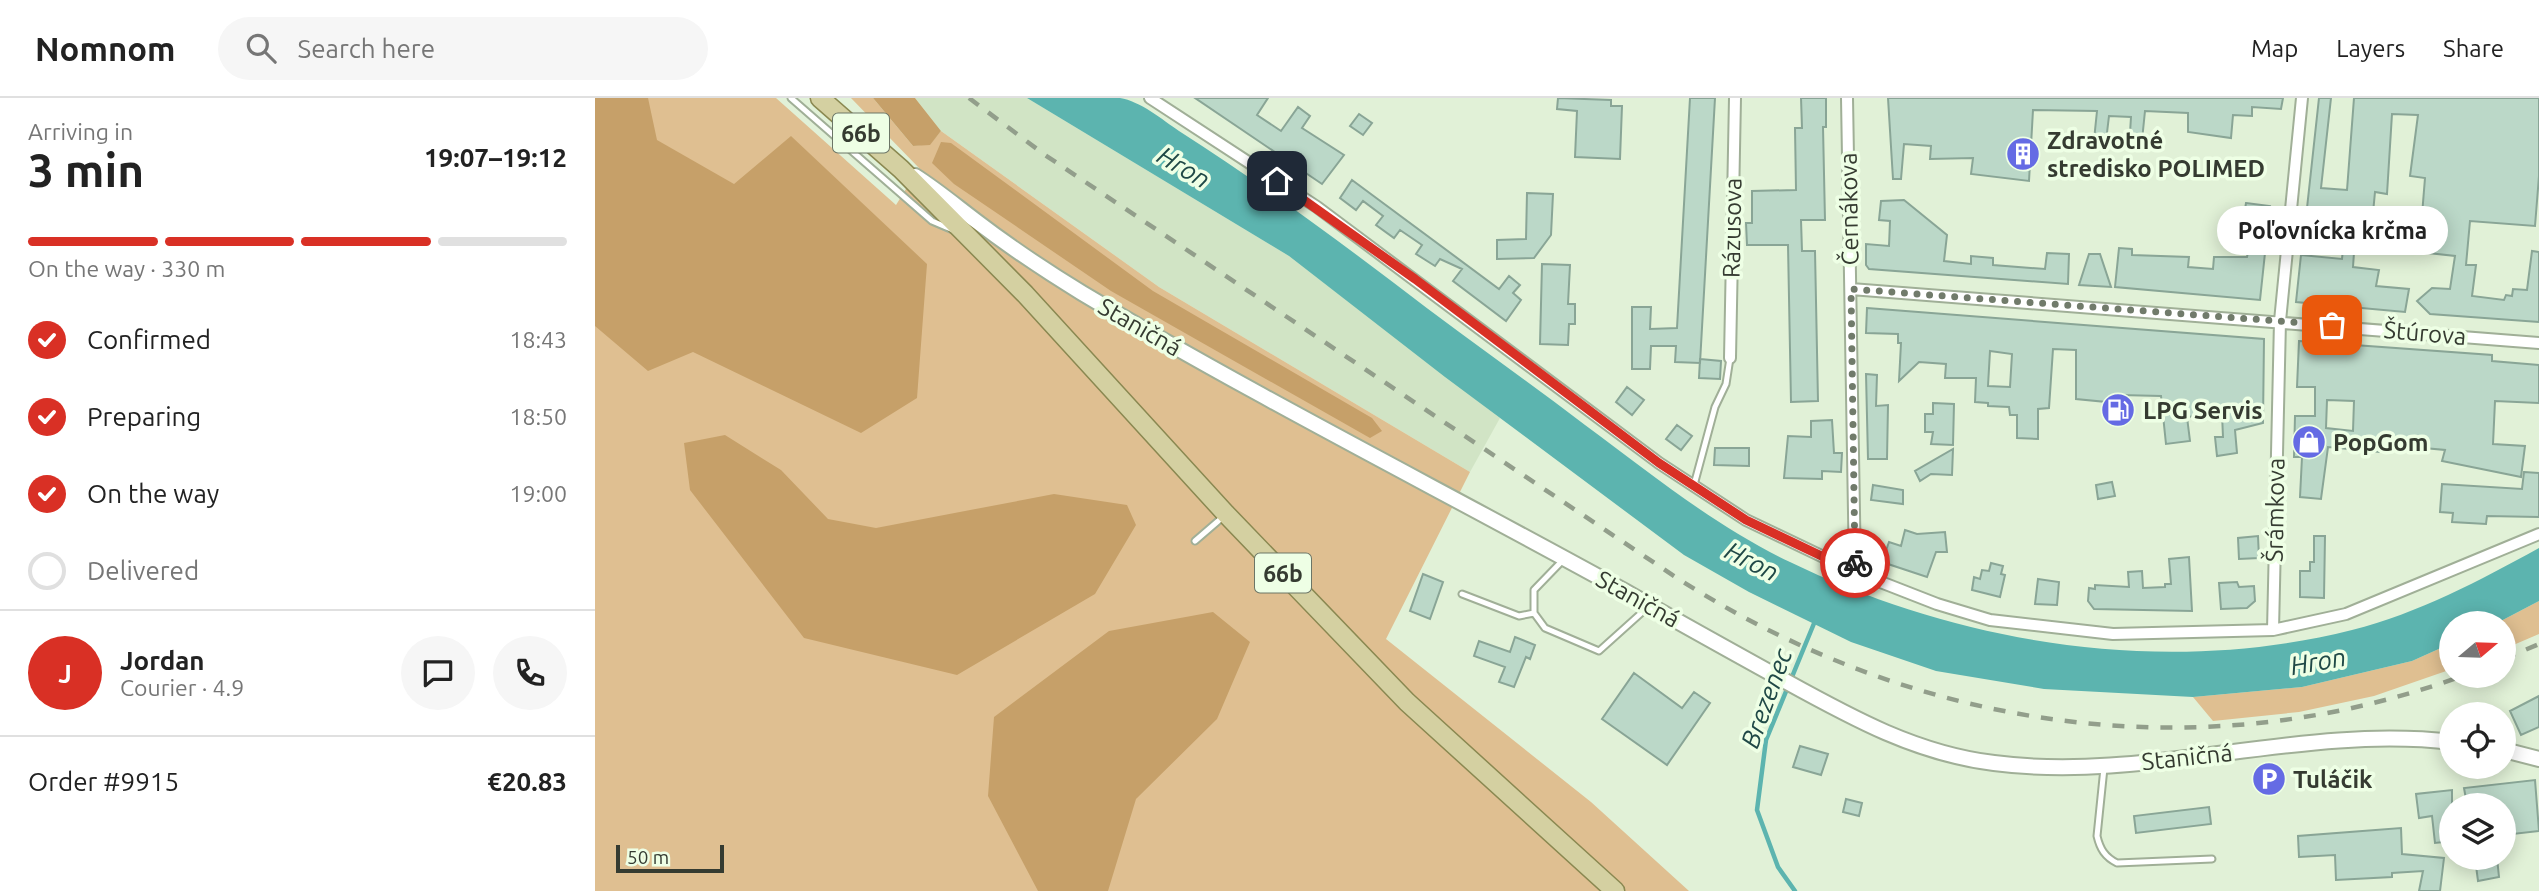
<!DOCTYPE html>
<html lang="en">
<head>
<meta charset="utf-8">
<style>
	:root { --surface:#fff; --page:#f6f6f6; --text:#222; --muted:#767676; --line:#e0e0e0; --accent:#d93025 }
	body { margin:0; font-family:Ubuntu,sans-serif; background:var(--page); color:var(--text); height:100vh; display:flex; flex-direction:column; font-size:26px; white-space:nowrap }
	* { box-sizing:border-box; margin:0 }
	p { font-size:23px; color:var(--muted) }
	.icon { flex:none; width:38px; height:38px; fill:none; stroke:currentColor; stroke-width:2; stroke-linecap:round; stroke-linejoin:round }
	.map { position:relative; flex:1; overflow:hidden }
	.side { display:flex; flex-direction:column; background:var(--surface); width:595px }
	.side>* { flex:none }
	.needle { width:46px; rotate:71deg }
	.tools { position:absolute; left:1844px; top:513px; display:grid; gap:14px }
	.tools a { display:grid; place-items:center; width:77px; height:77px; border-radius:50%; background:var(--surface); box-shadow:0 4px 18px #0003; font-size:35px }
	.scale { position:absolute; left:21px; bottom:18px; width:108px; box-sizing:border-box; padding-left:7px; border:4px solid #353b31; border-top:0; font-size:19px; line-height:24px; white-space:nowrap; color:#353b31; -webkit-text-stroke:5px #eeffe5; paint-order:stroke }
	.pin { position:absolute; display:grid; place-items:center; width:60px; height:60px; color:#fff; margin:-30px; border-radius:14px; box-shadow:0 4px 10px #0006 }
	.courier { position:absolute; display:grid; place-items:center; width:70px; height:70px; margin:-35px; border:5px solid #d93025; border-radius:50%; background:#fff; color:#222; box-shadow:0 2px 9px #0007 }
	.bubble { position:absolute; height:49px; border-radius:24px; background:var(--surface); box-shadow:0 4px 18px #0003; font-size:23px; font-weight:700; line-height:49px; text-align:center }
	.head em { font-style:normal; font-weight:700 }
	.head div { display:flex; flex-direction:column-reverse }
	.head { display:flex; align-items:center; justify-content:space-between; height:119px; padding:0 28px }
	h1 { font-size:46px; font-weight:700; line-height:52px }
	.bar { display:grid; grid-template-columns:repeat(4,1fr); gap:10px 7px; align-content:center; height:84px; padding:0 28px }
	.bar i { height:9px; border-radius:5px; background:var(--line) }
	.bar .selected { background:var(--accent) }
	.bar p { grid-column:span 4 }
	.line { display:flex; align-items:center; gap:18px; padding:0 28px; border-top:2px solid var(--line) }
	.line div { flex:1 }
	.round { display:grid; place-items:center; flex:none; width:74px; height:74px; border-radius:37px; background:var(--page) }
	ol { padding:0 28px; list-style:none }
	li { display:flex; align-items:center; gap:21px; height:77px }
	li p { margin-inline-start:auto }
	li .icon { padding:7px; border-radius:50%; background:var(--accent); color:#fff; stroke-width:4 }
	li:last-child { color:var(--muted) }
	li i { width:38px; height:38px; border:4px solid var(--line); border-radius:50% }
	header { display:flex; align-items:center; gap:42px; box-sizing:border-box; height:98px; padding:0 35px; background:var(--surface); border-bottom:2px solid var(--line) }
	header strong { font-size:33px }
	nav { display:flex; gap:38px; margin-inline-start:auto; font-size:24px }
	.search { width:490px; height:63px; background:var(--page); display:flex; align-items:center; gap:18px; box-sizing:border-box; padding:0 24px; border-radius:38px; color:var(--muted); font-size:26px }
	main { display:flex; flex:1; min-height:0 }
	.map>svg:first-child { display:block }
	.built { fill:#d1e4c5 }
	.green { fill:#dfbf91 }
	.forest { fill:#c6a069 }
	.water { fill:#5cb4af }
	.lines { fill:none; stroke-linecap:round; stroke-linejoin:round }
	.stream { stroke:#5cb4af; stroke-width:4.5 }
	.building { fill:#bbd8c8; stroke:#89a596; stroke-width:2; fill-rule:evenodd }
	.service-casing { stroke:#a0af97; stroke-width:9 }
	.minor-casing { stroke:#a0af97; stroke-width:14 }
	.tertiary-casing { stroke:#a0af97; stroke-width:18 }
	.primary-casing { stroke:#8a8851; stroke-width:21 }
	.service { stroke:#fff; stroke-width:5 }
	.minor { stroke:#fff; stroke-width:10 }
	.tertiary { stroke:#fff; stroke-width:14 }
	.primary { stroke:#d4d0a1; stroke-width:18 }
	.rail { stroke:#929e8b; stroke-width:4.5; stroke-dasharray:12 12; stroke-linecap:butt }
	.done { stroke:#717b6b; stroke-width:7; stroke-dasharray:0 12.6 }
	.route { stroke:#d93025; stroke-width:9 }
	.labels { text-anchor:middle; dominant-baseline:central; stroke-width:7; stroke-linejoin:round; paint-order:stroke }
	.shield { fill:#eeffe5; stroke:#6c7667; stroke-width:2 }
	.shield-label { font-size:23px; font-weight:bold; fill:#353b31 }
	.poi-label { font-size:24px; font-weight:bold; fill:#353b31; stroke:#eeffe5; text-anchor:start }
	.street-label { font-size:24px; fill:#353b31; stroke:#eeffe5 }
	.water-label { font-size:26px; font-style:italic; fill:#204947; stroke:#eeffe5 }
</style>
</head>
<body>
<header>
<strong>Nomnom</strong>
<div class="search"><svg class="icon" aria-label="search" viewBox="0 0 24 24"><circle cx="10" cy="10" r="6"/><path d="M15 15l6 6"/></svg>Search here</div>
<nav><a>Map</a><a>Layers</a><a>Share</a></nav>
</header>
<main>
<section class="side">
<div class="head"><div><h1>3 min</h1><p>Arriving in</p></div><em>19:07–19:12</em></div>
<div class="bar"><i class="selected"></i><i class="selected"></i><i class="selected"></i><i></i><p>On the way · 330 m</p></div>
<ol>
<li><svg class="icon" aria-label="check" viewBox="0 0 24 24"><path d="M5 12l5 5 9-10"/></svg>Confirmed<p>18:43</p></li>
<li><svg class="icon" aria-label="check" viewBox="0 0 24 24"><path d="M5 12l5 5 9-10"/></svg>Preparing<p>18:50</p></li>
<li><svg class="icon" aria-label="check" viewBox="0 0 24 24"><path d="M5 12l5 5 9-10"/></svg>On the way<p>19:00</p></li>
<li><i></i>Delivered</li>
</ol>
<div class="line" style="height:126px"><b class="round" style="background:var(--accent);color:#fff">J</b><div><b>Jordan</b><p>Courier · 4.9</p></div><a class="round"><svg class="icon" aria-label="chat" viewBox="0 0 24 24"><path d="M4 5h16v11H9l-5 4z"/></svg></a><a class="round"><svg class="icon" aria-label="phone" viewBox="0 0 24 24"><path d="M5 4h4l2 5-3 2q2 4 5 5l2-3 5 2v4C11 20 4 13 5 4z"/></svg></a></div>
<div class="line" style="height:91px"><div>Order #9915</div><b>€20.83</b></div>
</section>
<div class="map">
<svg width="1944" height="793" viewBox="0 0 1944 793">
	<rect width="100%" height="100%" fill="#e1f1d7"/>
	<path class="built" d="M320 0H432L694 158 905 320 875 374 564 189 346 33Z"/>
	<path class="green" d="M0 0H181L301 107 324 70 256 0H278L318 48 335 46 346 33 564 189 875 374 791 541 996 704 1094 793H0Z
		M1944 503V536L1909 551V525H1902Z
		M1857 545V571L1779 598 1704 614 1618 623 1598 599 1707 589 1817 563Z"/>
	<path class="forest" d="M0 0H53L62 42 139 86 196 38 332 166 322 300 266 335 98 254 53 273 0 228Z
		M278 0H320L346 33 335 47 318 48Z
		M346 44 356 45 558 193 777 320 787 333 775 340 516 193 359 86 337 65Z
		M130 337 186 372 233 421 281 430 459 396 532 407 541 427 500 496 362 577 209 540 95 392 89 345Z
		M618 514 655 544 622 621 541 701 513 793H443L393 698 399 619 514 533Z"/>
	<path class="water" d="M432 0C462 0 495 0 525 0 545 3 568 22 584 33 658 80 729 132 799 185 862 234 927 279 990 327 1055 375 1121 429 1195 464 1367 547 1570 579 1757 532 1824 515 1884 483 1944 450V503L1902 525H1857V545L1817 563 1707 589 1598 599 1449 591 1341 573 1256 544 1154 494 1089 457 850 279 694 158Z"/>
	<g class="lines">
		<path class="stream" d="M1200 793 1183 769 1162 712 1171 642 1220 523"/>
	</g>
	<path class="building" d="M600 0H673L662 17 686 33 703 9 715 18 707 30 749 57 727 86Z
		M963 0 1016 2V8H1027L1025 61 980 59 982 13 962 11Z
		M1095 0H1120L1105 265 1080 264 1081 248H1056L1055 271H1037V209H1056L1055 231 1082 230Z
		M1206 0H1231V29H1228L1230 122H1206L1207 153H1220L1223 303 1196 304 1193 147H1152L1151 125H1157V93L1201 92 1200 30H1207Z
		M1293 0H1688L1686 11 1657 9V18L1638 17 1636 40 1593 34V15L1550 13 1546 52 1534 51 1536 19 1514 18 1511 43 1499 42 1502 13 1438 12 1434 83 1376 76 1378 60 1335 61 1336 48 1309 46 1306 81H1298Z
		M1724 0H1736L1726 90 1752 92 1759 0H1944V78L1940 128 1875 123 1871 167H1881L1877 198 1909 202 1911 197 1917 198 1918 191 1932 192 1937 153 1944 154V224L1835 216 1822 203 1837 190 1855 191 1860 158 1824 154 1830 80 1815 78 1823 17 1797 16 1792 96 1780 94 1778 115 1712 110Z
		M764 16 777 25 768 37 755 28Z
		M757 82 904 191 914 178 925 187 918 195 926 202 911 223 858 183 867 171 845 161 840 168 821 156 827 147 805 132 799 140 781 127 788 118 768 103 761 112 745 100Z
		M932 95 958 96 956 137 939 160 902 161V142L931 141Z
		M1309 102 1352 137 1349 163 1376 166V158L1398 160V167L1450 171 1452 155 1474 156 1473 186 1274 171 1271 167V146L1294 148 1295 123 1284 122 1286 103Z
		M1651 105 1675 108 1665 202 1520 189 1524 150 1537 151V157L1594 159 1593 169 1618 171 1619 159H1652L1660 119 1649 117Z
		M1749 140H1760L1758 169 1784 172 1781 188 1814 191 1810 214 1701 204 1706 157 1747 161Z
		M1494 156H1505L1516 189 1484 187Z
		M947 166 975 167 973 206H980V226H974L973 247 945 246Z
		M1272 210 1669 241 1668 325 1640 332 1642 355 1622 358 1620 339H1628L1627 316 1592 319 1595 343 1571 346 1566 298 1525 297V316H1511V304L1481 301V252L1458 251 1454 310 1443 311V341L1422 340V317H1415L1414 309 1393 308V305L1380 304 1381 280H1350L1351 266 1324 264 1304 283 1306 245H1303V236L1271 235ZM1395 253 1417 256 1415 289 1393 288Z
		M1704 243 1897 257V263L1944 267V305L1900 303 1898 346 1930 348 1926 379 1847 363 1850 352 1796 347 1795 355 1733 349 1726 401 1705 399 1707 359H1699L1700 318H1720V289H1702ZM1732 302 1759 303 1758 333 1731 330Z
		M1105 261 1126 263 1125 281 1104 280Z
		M1271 276 1282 277 1281 308 1293 307 1292 361H1273Z
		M1032 289 1049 302 1037 317 1021 304Z
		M1338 305 1359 306 1358 347 1336 346 1338 334H1330V316H1338Z
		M1237 322 1239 355H1247L1246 374 1227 373V381L1189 380 1193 338 1216 339V323Z
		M1082 327 1097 338 1086 352 1071 341Z
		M1120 350H1154V368L1119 367Z
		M1358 351 1357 377 1336 376 1325 383 1320 373Z
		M1929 374 1944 375V419L1892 418 1891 426 1857 424 1858 415 1845 414 1847 386 1927 391Z
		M1517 384 1520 398 1503 401 1501 387Z
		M1278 387 1308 392V406L1276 402Z
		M1310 432 1322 436 1350 434 1352 454H1341L1332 479 1287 464 1294 444 1306 448Z
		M1663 438 1664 460 1644 461 1643 440Z
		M1719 438H1730L1729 500 1705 499V473H1715V464H1719Z
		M1594 459 1597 513 1499 511 1493 503 1494 490 1500 491V487L1534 489 1533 474 1547 473 1548 490 1570 489V486H1576L1574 461Z
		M1396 465 1408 468 1406 476 1410 477 1405 499 1377 492 1379 479 1385 481 1387 472 1394 473Z
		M828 476 848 484 835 521 815 513Z
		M1443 481 1464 484 1462 507 1440 506Z
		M1642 484 1644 489 1659 488 1660 503 1652 510 1626 511 1624 485Z
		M920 539 940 547 935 561 931 559 919 589 904 584 910 569 879 558 884 543 915 554Z
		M1039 575 1087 610 1099 594 1115 605 1072 667 1007 621Z
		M1944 598V629L1926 637 1915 613Z
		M1205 648 1233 656 1226 677 1198 669Z
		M1940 682 1944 733 1909 737V707H1872L1869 690Z
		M1857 692V743L1840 745 1837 718 1824 720 1821 696Z
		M1251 701 1267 705 1264 718 1248 714Z
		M1614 709 1616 726 1541 735 1539 718Z
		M1806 730 1807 756 1849 760 1845 793H1824L1828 773 1797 775V779L1741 782 1740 757 1704 759 1703 738Z
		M1880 760H1902L1904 779 1883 783Z"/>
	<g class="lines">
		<g class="service-casing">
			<path id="service" d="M196 0 337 123 358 132
				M1099 387 1120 309 1131 286 1135 260
				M600 443 629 418
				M968 462 939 492V515L950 530 1004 553 1053 509
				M867 496 924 518 939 515
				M1509 670 1502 738C1505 751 1510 759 1522 765L1617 761"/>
		</g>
		<g class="minor-casing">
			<path id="minor" d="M555 0 722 109 1064 365 1151 422 1260 474 1342 506 1395 522 1518 536 1678 532 1751 516 1944 436
				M1252 0 1260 474
				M1256 191 1944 245
				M1135 260 1140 0
				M1678 532 1685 223 1707 0"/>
		</g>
		<g class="tertiary-casing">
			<path id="tertiary" d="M320 78C342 92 361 108 381 123 415 149 451 173 487 195 665 301 850 394 1031 494 1078 521 1125 547 1172 573 1245 613 1315 655 1399 665 1552 685 1704 626 1857 644
				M1909 652 1944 661"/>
		</g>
		<g class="primary-casing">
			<path id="primary" d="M225 0 306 71 430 196 631 416 812 604 1020 793"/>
		</g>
		<use href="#service" class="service"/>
		<use href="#minor" class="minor"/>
		<use href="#tertiary" class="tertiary"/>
		<use href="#primary" class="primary"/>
		<path class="rail" d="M374 0 450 57 1082 480C1318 631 1601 675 1867 578
			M1909 561 1944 546"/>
	</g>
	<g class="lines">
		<path class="done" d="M1260 465 1256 191 1737 227"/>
		<path class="route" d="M682 83 820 181 1064 365 1151 422 1260 474V465"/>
	</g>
	<defs>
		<g id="building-disc" transform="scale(1.75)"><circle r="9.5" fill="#656be4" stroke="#eeffe5"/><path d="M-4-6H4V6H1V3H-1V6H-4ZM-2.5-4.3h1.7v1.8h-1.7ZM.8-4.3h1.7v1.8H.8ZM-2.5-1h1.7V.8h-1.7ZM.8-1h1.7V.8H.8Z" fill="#fff"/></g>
		<g id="fuel-disc" transform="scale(1.75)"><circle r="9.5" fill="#656be4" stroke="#eeffe5"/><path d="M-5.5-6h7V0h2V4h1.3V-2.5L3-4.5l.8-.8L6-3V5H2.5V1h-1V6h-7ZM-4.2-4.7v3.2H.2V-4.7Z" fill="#fff"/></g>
		<g id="shop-disc" transform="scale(1.75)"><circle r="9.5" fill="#656be4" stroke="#eeffe5"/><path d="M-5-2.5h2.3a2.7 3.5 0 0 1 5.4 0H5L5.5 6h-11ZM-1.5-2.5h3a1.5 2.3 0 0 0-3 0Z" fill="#fff"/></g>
		<g id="parking-disc" transform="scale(1.75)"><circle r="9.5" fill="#656be4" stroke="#eeffe5"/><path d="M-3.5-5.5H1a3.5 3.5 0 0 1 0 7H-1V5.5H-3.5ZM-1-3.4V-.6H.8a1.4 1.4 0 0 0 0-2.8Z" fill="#fff"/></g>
	</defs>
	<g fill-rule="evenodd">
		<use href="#building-disc" x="1428" y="56"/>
		<use href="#fuel-disc" x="1523" y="312"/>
		<use href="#shop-disc" x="1714" y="344"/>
		<use href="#parking-disc" x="1674" y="681"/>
	</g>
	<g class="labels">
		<g class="shield">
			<rect x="238" y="15.5" width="56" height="39" rx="5"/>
			<rect x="660" y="455.5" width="56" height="39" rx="5"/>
		</g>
		<g class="shield-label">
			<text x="266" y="35">66b</text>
			<text x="688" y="475">66b</text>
		</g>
		<g class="poi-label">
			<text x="1452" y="42">Zdravotné<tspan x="1452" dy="28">stredisko POLIMED</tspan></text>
			<text x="1548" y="312">LPG Servis</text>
			<text x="1738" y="344">PopGom</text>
			<text x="1698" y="681">Tuláčik</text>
		</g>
		<g class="street-label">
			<text transform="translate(1254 111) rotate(-91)">Černákova</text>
			<text transform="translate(1137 130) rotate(-89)">Rázusova</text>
			<text transform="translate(545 229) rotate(30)">Staničná</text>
			<text transform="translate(1830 235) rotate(5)">Štúrova</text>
			<text transform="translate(1680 412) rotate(-89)">Šrámkova</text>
			<text transform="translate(1043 501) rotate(29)">Staničná</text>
			<text transform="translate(1592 659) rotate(-6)">Staničná</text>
		</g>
		<g class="water-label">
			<text transform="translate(589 69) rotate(31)">Hron</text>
			<text transform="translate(1157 463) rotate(27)">Hron</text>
			<text transform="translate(1723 563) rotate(-10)">Hron</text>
			<text transform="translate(1171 600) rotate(-70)">Brezenec</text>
		</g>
	</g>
</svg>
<div class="tools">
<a><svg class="needle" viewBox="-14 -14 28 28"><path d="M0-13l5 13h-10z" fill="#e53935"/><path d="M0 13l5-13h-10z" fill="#767676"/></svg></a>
<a><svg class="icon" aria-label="locate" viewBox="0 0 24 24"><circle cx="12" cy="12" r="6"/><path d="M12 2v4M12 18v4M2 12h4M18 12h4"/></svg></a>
<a><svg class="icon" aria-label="layers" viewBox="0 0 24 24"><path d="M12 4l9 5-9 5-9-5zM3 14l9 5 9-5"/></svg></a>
</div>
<div class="scale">50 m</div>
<div class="pin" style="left:1737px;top:227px;background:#ea580c"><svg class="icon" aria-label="bag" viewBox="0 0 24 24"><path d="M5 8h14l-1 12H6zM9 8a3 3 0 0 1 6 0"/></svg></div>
<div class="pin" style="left:682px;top:83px;background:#1f2937"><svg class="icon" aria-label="home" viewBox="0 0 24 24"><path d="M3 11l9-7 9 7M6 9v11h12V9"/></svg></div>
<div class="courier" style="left:1260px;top:465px"><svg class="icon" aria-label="bike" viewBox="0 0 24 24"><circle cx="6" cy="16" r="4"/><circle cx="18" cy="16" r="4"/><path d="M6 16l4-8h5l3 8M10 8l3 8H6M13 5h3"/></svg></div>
<div class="bubble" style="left:1622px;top:108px;width:231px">Poľovnícka krčma</div>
</div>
</main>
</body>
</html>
